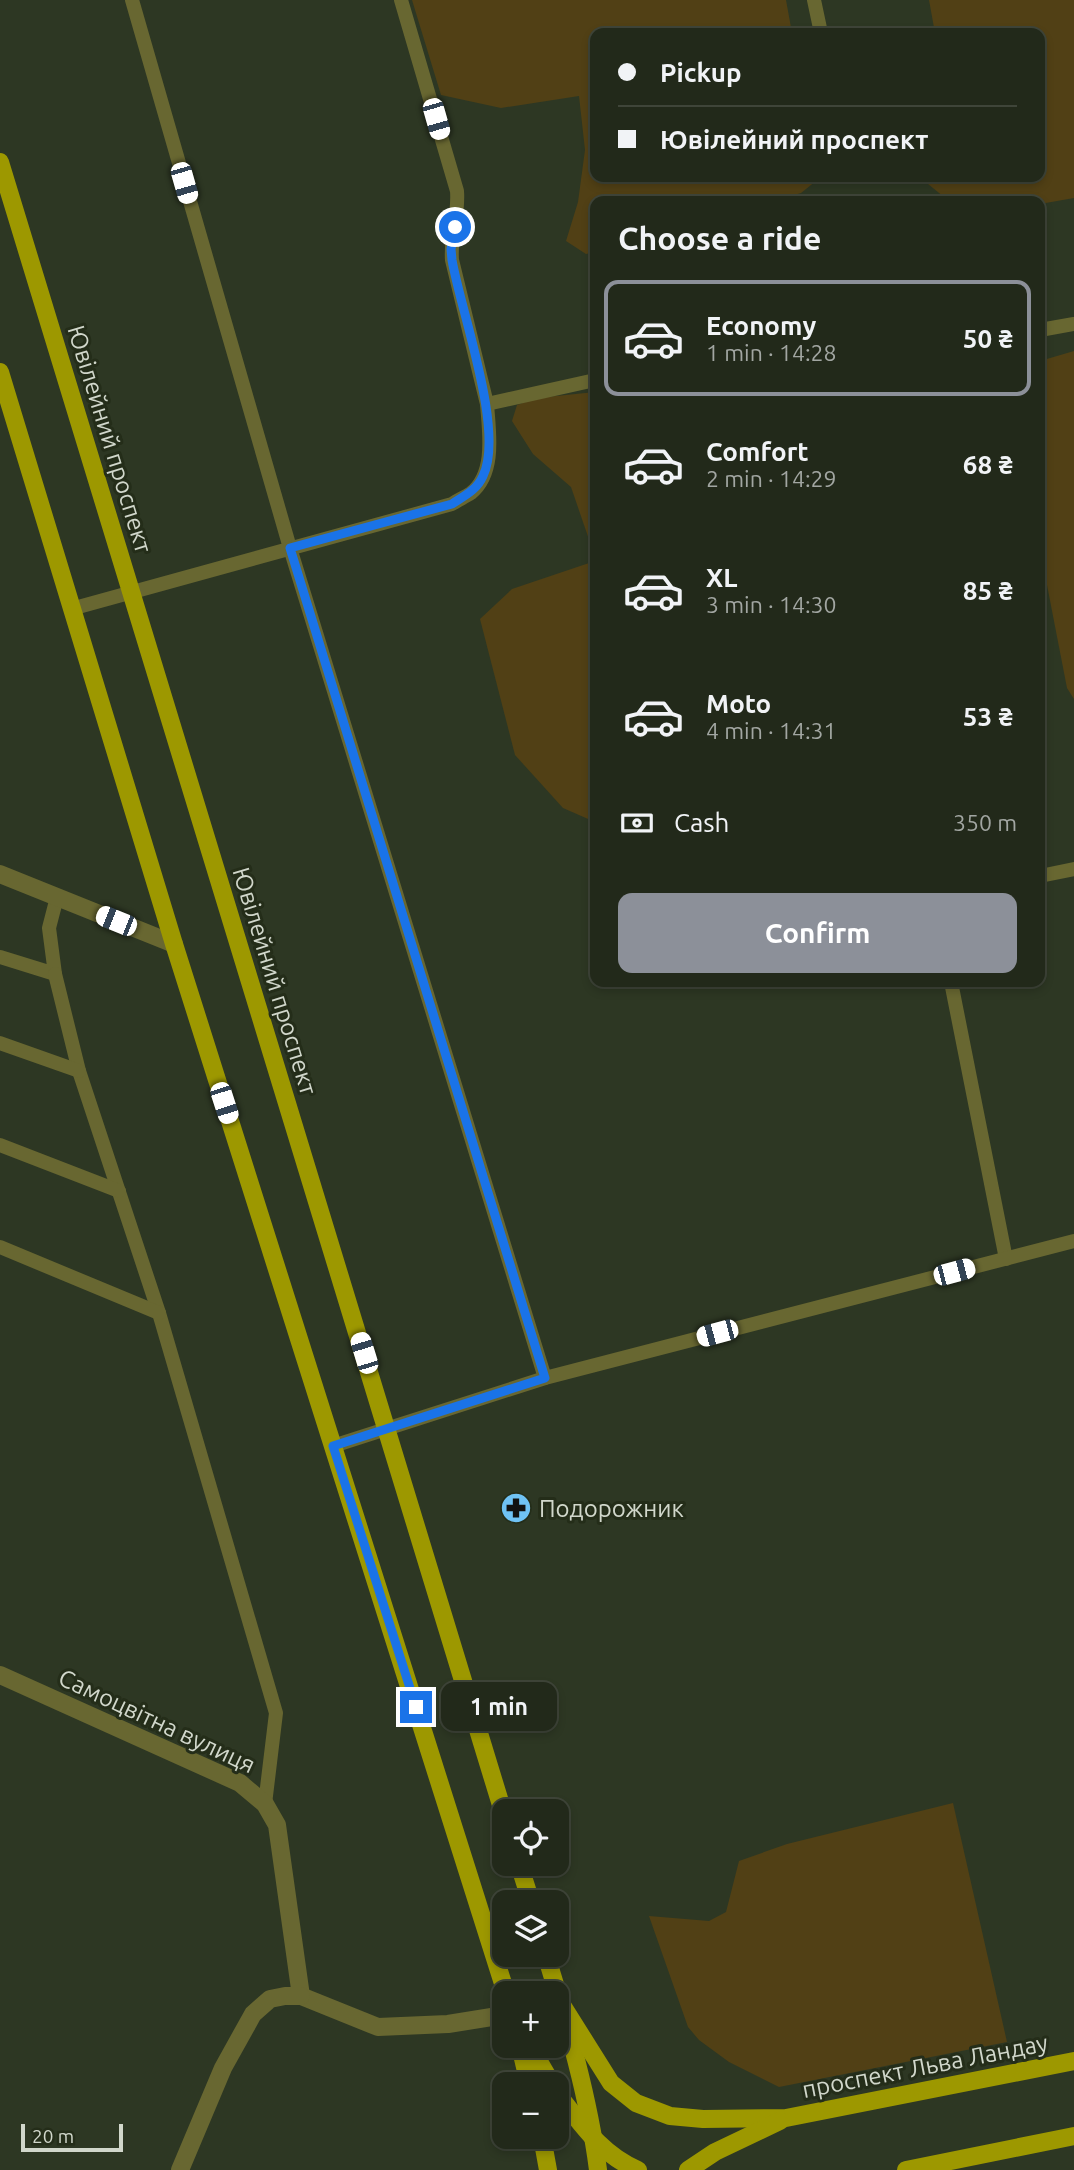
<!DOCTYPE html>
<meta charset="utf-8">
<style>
body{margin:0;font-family:Ubuntu,sans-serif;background:#2a3123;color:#f1f3f6;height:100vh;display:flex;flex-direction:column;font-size:26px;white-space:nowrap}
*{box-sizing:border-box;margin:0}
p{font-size:23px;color:#a2a6a2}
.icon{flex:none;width:38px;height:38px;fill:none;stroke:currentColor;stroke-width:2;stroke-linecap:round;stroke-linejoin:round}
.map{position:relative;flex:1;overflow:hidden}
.details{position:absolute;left:590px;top:196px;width:455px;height:791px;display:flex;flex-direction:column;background:#22291a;border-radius:14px;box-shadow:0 4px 10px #0003,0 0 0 2px #3f4539}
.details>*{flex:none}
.hud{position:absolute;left:590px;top:28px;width:455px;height:154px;border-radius:14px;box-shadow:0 4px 10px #0003,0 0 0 2px #3f4539;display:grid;align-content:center;height:154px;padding:0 28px;background:#22291a}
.buttons{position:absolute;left:492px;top:1799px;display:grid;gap:14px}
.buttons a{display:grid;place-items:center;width:77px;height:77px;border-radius:14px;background:#22291a;box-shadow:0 4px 10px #0003,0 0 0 2px #3f4539;font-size:35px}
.scale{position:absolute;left:21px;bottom:18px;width:102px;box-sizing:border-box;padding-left:7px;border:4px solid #d1d7cb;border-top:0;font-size:19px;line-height:24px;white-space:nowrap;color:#d1d7cb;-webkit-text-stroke:5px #242d19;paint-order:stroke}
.end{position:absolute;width:32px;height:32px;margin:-16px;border:9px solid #1a73e8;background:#fff;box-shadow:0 0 0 4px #fff}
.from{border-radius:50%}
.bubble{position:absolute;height:49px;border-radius:14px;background:#22291a;box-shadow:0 4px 10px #0003,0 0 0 2px #3f4539;font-size:23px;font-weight:700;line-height:49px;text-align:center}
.car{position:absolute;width:21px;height:42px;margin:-21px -10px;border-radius:9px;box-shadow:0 0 5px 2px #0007;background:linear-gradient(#fff 24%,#345 0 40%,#fff 0 76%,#345 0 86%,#fff 0)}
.hud b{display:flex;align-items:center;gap:24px;height:66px;font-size:26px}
.hud b+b{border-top:2px solid #3f4539}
.hud i{width:18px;height:18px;background:#f1f3f6}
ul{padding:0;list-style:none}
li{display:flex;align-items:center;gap:21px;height:116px;margin:0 14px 10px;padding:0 14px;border:4px solid transparent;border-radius:14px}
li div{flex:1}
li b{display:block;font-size:26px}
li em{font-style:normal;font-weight:700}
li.current{border-color:#8c9099}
li>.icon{width:63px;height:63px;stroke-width:1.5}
h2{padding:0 28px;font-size:32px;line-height:84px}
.pay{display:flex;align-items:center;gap:18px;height:77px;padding:0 28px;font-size:26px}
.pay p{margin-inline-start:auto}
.primary-button{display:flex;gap:14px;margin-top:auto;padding:14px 28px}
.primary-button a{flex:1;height:80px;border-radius:14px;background:#8c9099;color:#fff;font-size:28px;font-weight:700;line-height:80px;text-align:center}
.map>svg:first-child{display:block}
</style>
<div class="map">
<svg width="1074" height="2170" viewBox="0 0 1074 2170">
<rect width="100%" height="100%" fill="#2d3723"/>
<!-- green -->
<g fill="#514015">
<polygon points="412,0 786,0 792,33 595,33 595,177 821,177 801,193 774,201 595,201 595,252 586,254 566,241 578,202 585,150 579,96 501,108 441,95"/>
<polygon points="929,0 1074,0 1074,198 1040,204 1040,201 949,201 928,184 926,177 1040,177 1040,33 935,33"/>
<polygon points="1074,351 1074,699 1067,688 1040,549 1040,361"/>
<polygon points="595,392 595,557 571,487 533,454 512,421 517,405 537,398"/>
<polygon points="595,561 595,822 563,808 515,755 480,619 512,589"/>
<polygon points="953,1803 1007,2042 779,2087 729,2062 699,2040 688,2027 649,1916 709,1921 726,1912 739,1861 787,1844"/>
</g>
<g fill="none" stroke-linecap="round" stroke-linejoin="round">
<!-- lane -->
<g stroke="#686731" stroke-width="14">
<polyline points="132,0 290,548 545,1378 333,1446"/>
<path d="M 401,0 L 457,191 C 459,215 450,237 452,260 L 487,404"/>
<polyline points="814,0 821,33"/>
<polyline points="1040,330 1074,324"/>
<path d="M 71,609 L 452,504 C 458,500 465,497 471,493 C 496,473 489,432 487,404 L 595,380"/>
<polyline points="1040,876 1074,869"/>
<polyline points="0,957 55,974 49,928 57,897"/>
<polyline points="55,974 79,1071 159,1313 276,1713 265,1804"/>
<polyline points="951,982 1006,1259"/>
<polyline points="0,1043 79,1071"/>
<polyline points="0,1145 119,1191"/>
<polyline points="0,1247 159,1313"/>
<polyline points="545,1378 1074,1241"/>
</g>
<!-- street -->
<g stroke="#686731" stroke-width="18">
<polyline points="0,874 174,944"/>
<polyline points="0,1675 240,1783 265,1804 277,1825 301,1996 378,2027 448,2024 504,2015"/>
<polyline points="180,2170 223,2068 253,2014 270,1999 285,1996 301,1996"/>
</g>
<!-- primary -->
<g stroke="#9d9800" stroke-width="18">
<polyline points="0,162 504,1815"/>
<polyline points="0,372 174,944 506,1993"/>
<polyline points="519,1864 531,1902"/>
<path d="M 546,1955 C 567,2023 589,2099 598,2170"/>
<polyline points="562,2005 611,2083 636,2103 670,2116 703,2119 786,2118 1074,2061"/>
<polyline points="520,2046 529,2084"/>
<polyline points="530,2046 552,2084"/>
<path d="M 556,2092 C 580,2122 601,2155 638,2170"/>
<polyline points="542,2137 548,2170"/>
<polyline points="688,2170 715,2152 780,2121"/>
<polyline points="906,2170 1074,2136"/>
</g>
</g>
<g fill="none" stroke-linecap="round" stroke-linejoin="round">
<!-- route -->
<path stroke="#1a73e8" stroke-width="9" d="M 416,1707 L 333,1446 L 545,1378 L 290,548 L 452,504 C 464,496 477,490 483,476 C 505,431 461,312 452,260 L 451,249 L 455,227"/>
</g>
<!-- icons -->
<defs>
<g id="pharmacy-disc" transform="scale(1.575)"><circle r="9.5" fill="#6fc2f4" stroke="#242d19"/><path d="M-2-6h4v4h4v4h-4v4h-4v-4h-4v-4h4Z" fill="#111"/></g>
</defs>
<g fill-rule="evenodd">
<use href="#pharmacy-disc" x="516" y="1508"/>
</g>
<g text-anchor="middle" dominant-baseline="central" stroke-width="6" stroke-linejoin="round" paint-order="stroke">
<!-- street labels -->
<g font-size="24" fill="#d1d7cb" stroke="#242d19">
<text transform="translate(110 439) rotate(73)">Ювілейний проспект</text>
<text transform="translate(275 981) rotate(73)">Ювілейний проспект</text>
<text transform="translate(157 1721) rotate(25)">Самоцвітна вулиця</text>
<text transform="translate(925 2066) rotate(-11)">проспект Льва Ландау</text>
</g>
<!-- poi labels -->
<g font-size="24" fill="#d1d7cb" stroke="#242d19" text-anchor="start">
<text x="539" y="1508">Подорожник</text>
</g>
</g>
</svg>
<div class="buttons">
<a><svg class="icon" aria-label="locate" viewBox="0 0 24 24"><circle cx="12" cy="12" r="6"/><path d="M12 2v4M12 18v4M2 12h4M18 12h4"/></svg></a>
<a><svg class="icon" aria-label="layers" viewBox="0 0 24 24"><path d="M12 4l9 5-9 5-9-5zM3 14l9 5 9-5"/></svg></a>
<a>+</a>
<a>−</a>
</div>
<div class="scale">20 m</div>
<i class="end from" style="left:455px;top:227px"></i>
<i class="end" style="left:416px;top:1707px"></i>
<div class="bubble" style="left:441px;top:1682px;width:116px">1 min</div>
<i class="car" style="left:436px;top:119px;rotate:164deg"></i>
<i class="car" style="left:184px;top:183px;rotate:164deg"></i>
<i class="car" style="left:116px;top:921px;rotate:292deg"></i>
<i class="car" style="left:224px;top:1103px;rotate:162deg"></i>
<i class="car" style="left:954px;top:1272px;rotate:75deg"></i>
<i class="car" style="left:717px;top:1333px;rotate:255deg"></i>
<i class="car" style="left:364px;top:1353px;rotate:343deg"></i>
<div class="hud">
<b><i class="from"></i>Pickup</b>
<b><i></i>Ювілейний проспект</b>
</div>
<section class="details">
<h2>Choose a ride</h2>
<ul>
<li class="current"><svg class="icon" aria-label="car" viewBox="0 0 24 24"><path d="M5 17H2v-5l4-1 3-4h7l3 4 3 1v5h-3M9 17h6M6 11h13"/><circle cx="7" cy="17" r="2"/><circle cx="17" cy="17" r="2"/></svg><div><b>Economy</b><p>1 min · 14:28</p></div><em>50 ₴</em></li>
<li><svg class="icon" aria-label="car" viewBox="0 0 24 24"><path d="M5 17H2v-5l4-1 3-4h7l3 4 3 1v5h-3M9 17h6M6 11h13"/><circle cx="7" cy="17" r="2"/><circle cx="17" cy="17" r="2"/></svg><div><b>Comfort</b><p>2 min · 14:29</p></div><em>68 ₴</em></li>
<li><svg class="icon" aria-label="car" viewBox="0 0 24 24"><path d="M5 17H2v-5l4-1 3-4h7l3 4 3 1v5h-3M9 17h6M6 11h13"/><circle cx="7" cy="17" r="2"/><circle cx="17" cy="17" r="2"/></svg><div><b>XL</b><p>3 min · 14:30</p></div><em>85 ₴</em></li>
<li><svg class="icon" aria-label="car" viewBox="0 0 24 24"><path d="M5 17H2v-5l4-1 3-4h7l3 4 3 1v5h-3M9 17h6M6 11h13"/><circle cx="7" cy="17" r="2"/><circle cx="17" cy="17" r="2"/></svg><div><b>Moto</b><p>4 min · 14:31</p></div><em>53 ₴</em></li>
</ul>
<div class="pay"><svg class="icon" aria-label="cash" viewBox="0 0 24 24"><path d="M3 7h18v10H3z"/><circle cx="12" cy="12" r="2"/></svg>Cash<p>350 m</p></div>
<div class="primary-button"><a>Confirm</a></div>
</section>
</div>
